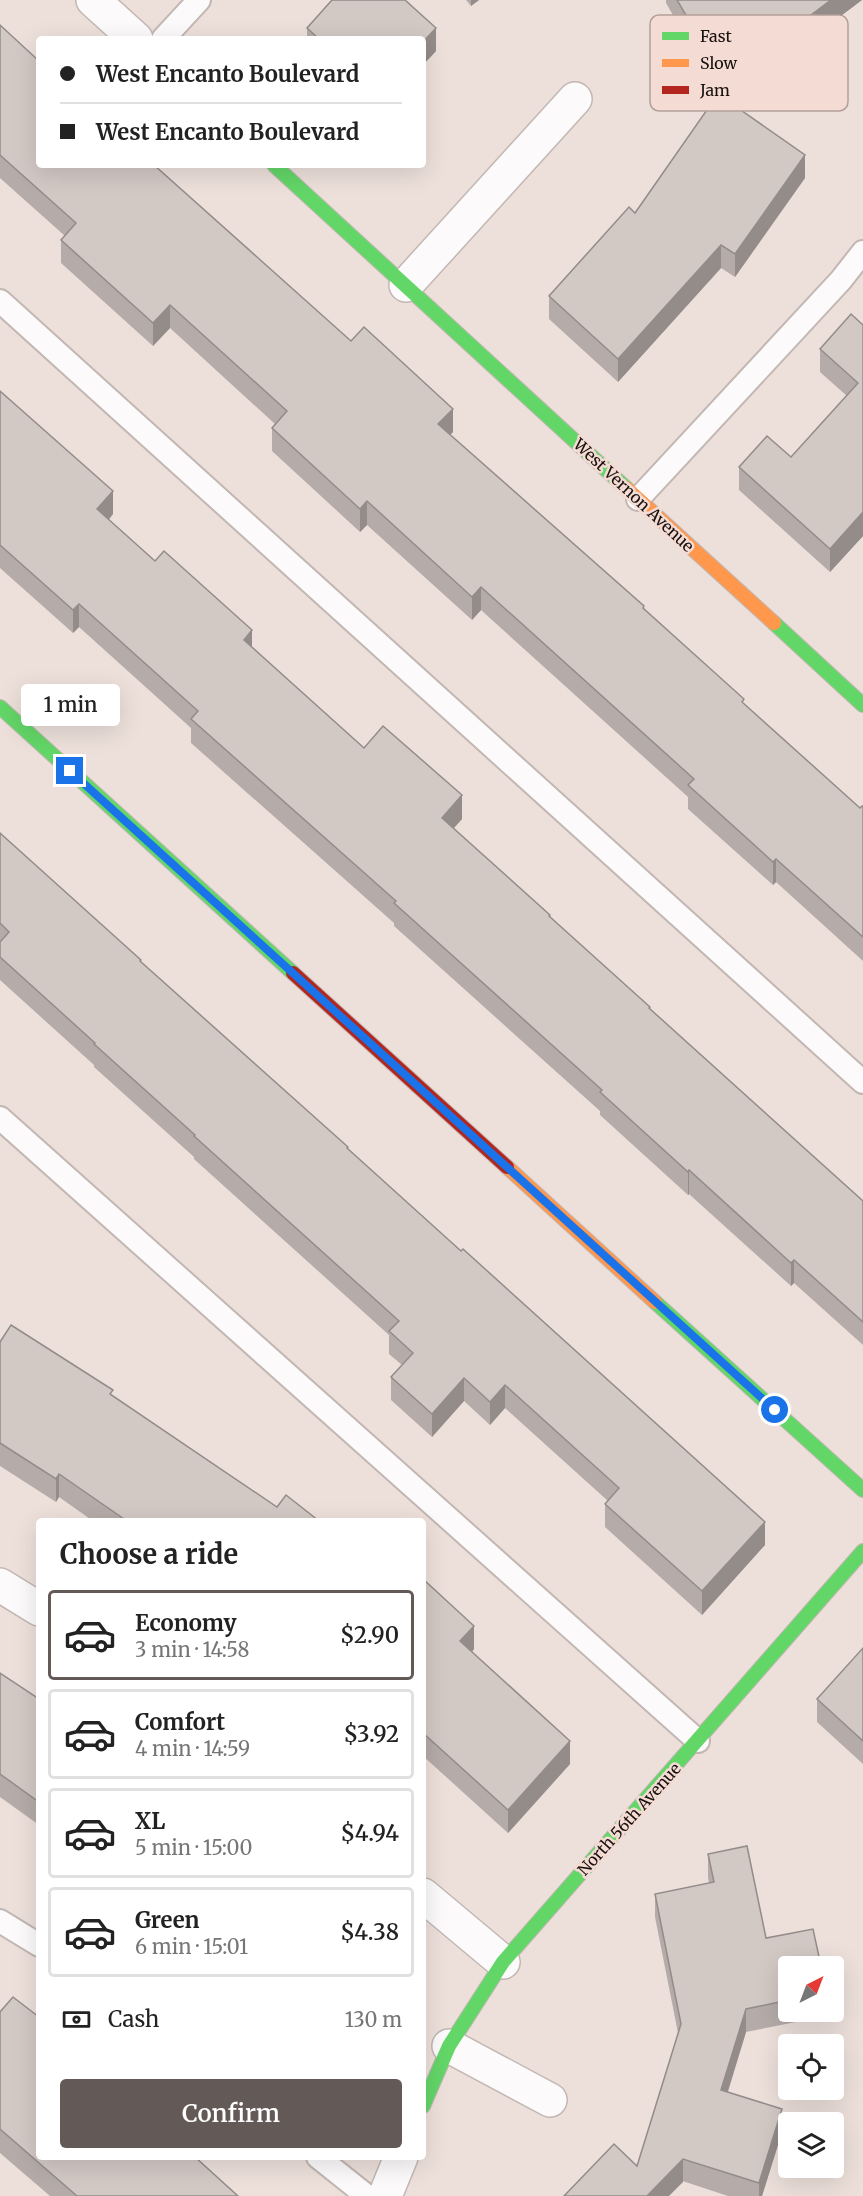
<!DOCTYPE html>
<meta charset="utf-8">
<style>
body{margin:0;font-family:Merriweather,serif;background:#f6f6f6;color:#222;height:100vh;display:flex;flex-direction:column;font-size:22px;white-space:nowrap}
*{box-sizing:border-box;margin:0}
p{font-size:20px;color:#767676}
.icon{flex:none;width:33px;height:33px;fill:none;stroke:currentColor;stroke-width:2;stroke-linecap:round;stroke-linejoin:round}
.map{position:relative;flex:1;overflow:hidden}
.sheet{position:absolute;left:36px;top:1518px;width:390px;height:642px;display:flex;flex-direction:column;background:#fff;border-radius:6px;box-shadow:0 6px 24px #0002}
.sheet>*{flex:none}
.guide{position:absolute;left:36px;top:36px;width:390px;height:132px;border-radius:6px;box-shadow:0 6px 24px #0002;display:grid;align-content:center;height:132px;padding:0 24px;background:#fff}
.needle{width:39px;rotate:42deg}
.buttons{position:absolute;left:778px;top:1956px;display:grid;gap:12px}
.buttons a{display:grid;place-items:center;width:66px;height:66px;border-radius:6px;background:#fff;box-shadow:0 6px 24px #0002;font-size:30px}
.end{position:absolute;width:27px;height:27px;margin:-14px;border:8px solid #1a73e8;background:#fff;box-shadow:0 0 0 3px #fff}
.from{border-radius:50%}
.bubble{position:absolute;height:42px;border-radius:6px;background:#fff;box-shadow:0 6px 24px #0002;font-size:20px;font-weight:600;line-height:42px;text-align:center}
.guide b{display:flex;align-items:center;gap:21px;height:57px;font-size:22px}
.guide b+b{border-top:2px solid #e0e0e0}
.guide i{width:15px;height:15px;background:#222}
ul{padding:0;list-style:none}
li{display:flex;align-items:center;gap:18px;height:90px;margin:0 12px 9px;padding:0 12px;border:3px solid #e0e0e0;border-radius:6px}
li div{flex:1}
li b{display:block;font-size:22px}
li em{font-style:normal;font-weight:600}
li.current{border-color:#635956}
li>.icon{width:54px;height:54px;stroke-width:1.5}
h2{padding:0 24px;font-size:27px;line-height:72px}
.pay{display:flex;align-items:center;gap:15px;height:66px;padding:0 24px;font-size:22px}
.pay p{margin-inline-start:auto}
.action{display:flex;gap:12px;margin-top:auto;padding:12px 24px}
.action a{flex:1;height:69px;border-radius:6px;background:#635956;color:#fff;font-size:24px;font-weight:600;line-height:69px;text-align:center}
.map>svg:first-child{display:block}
</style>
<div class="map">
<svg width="863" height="2196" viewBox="0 0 863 2196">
<rect width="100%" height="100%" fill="#ede0db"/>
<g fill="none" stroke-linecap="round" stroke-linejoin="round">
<!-- lane casing -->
<g stroke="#c2b7b3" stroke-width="26">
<g id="lane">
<polyline points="163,39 199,0"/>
<polyline points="0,301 863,1082"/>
<polyline points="638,499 841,280 863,252"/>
<polyline points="0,1118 698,1741"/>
<polyline points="0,1921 39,1945"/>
<polyline points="318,2157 367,2196"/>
</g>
</g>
<!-- street casing -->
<g stroke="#c2b7b3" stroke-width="36">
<g id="street">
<polyline points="93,0 136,39"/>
<polyline points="406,285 575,99"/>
<polyline points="0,1585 39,1609"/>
<polyline points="423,1895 503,1962"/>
<polyline points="449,2046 550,2100"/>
<polyline points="385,2196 401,2157"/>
</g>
</g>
<!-- fast casing -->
<g stroke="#c2b7b3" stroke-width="16">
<g id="fast">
<polyline points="274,165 626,488"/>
<polyline points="774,623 863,705"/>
<polyline points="0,707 293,973"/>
<polyline points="655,1302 863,1490"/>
<polyline points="423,2106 449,2046 503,1962 863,1551"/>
</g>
</g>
<!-- slow casing -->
<g stroke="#c2b7b3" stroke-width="16">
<g id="slow">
<polyline points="626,488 774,623"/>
<polyline points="507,1167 655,1302"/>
</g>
</g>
<!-- jam casing -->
<g stroke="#c2b7b3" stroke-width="16">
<polyline id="jam" points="293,973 507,1167"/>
</g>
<!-- lane -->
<use href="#lane" stroke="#fcfafa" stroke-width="22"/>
<!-- street -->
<use href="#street" stroke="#fcfafa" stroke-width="33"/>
<!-- fast -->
<use href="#fast" stroke="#63d668" stroke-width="14"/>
<!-- slow -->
<use href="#slow" stroke="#ff974d" stroke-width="14"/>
<!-- jam -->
<use href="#jam" stroke="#b3261e" stroke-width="14"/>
</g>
<!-- wall -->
<g fill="#b5aca9">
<polygon points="332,0 405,0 436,28 436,51 423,65 423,39 307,39 307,28"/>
<polygon points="466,0 479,0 471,6"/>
<polygon points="666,0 862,0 810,39 810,57 731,103 805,178 735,277 721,268 618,382 549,319 549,296 635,213 719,95 666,3"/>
<polygon points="0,25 39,165 453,432 450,435 644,610 744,704 860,808 863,806 863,961 776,882 773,885 688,809 688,797 481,610 472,620 367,525 360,532 272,451 272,428 275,424 170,328 153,346 61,263 61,240 65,236 0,178"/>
<polygon points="863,325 863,536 830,572 739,490 739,467 791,457 847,396 820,372 820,349"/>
<polygon points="0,391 113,514 109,520 364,748 462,819 454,828 650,1009 863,1201 863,1345 794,1283 791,1286 689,1194 688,1195 600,1115 600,1111 394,926 394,923 191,743 191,728 79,627 73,633 0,568"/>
<polygon points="0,833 141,962 348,1149 765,1545 702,1615 605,1527 605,1504 608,1501 505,1408 490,1425 464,1401 432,1437 391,1400 391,1377 402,1365 389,1354 389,1335 194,1159 194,1157 94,1067 94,1065 0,980"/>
<polygon points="0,1342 113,1395 277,1507 319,1521 93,1521 59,1497 56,1502 0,1466"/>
<polygon points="423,1579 474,1649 472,1652 570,1764 508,1833 423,1756"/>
<polygon points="863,1648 863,1764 817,1722 817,1699"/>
<polygon points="0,1673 39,1699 39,1825 0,1797"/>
<polygon points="708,1854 766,1938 789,1966 789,2012 826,2012 826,2016 746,2032 728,2092 782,2132 762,2196 728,2196 637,2166 678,2033 655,1917 655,1894 709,1883 708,1877"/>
<polygon points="0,2012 39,2157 238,2196 50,2196 0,2153"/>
</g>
<!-- shaded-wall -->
<g fill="#938c89">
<polygon points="471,0 479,0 471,6"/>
<polygon points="831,0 862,0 810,39 810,57 726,106 726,83 803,21"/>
<polygon points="436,28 436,51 423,65 423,42"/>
<polygon points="805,155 805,178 735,277 735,254"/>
<polygon points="721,245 721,268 618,382 618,359"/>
<polygon points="170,305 170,328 153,346 153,323"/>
<polygon points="453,409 453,432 438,447 438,424"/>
<polygon points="113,491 113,514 97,532 97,509"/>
<polygon points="367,501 367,525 360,532 360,509"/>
<polygon points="863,512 863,536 830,572 830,549"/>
<polygon points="481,587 481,610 472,620 472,597"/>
<polygon points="79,604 79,627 73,633 73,610"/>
<polygon points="252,630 252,653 244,640"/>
<polygon points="462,795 462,819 442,841 442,818"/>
<polygon points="776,859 776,882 773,885 773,862"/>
<polygon points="689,1170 689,1194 688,1195 688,1172"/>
<polygon points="794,1260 794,1283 791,1286 791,1263"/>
<polygon points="464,1378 464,1401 432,1437 432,1414"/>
<polygon points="505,1385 505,1408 490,1425 490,1402"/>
<polygon points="59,1474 59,1497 56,1502 56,1479"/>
<polygon points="765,1522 765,1545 702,1615 702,1591"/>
<polygon points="474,1626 474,1649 460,1665 460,1641"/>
<polygon points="570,1741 570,1764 508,1833 508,1810"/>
<polygon points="746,2009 746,2032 721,2113 721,2090"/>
<polygon points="782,2109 782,2132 762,2196 759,2196 759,2183"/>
<polygon points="683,2159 683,2182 669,2196 647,2196"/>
</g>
<!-- building -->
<g fill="#d2c8c4" stroke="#938c89" stroke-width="1.5">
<polygon points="332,0 405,0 436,28 423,42 423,39 319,39 307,28"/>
<polygon points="677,0 831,0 803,21 810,34 726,83"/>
<polygon points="0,25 39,61 39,165 154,165 351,341 364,327 453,409 438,424 644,606 643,608 744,699 742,702 860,808 862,806 863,806 863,937 776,859 773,862 688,785 694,779 481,587 472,597 367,501 360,509 272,428 287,411 170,305 153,323 61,240 76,223 0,155"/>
<polygon points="718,94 805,155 735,254 721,245 618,359 549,296 629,207 635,213"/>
<polygon points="851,314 863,325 863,512 830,549 739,467 767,436 791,457 858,383 820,349"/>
<polygon points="0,391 113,491 97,509 155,561 164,551 252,630 244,640 364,748 383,726 462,795 442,818 550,915 549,916 650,1007 649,1008 863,1201 863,1322 794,1260 791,1263 689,1170 688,1172 600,1092 602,1090 394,903 396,901 191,719 198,711 79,604 73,610 0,545"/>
<polygon points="0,833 141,960 140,961 348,1147 347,1148 461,1251 463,1249 765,1522 702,1591 605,1504 619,1488 505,1385 490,1402 464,1378 432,1414 391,1377 413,1353 389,1331 399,1321 194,1136 195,1135 94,1044 95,1043 0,957 0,942 9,932 0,923"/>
<polygon points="11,1325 113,1390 110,1394 277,1507 286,1495 319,1521 127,1521 59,1474 56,1479 0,1443 0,1342"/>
<polygon points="423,1579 474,1626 460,1641 570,1741 508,1810 423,1733"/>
<polygon points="863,1648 863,1741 817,1699"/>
<polygon points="0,1673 39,1699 39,1802 0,1774"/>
<polygon points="747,1846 766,1938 813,1929 821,1966 789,1966 789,2000 746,2009 721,2090 782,2109 759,2183 683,2159 647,2196 564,2196 614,2144 637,2166 681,2024 655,1894 714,1882 708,1854"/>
<polygon points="13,1997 39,2017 39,2157 177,2157 180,2159 181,2157 195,2157 238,2196 77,2196 0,2129 0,2012"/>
</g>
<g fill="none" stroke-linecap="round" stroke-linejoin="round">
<!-- route -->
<polyline stroke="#1a73e8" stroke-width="8" points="70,771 775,1410"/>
</g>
<g text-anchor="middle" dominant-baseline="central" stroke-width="5" stroke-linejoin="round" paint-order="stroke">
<!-- street labels -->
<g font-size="16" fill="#18100e" stroke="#f4dcd4">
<text transform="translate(634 495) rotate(43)">West Vernon Avenue</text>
<text transform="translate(629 1819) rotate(-48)">North 56th Avenue</text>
</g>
</g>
<!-- legend -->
<rect x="650" y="15" width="198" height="96" rx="9" fill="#f4dcd4" stroke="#b29f99" stroke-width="1.5"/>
<rect x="662" y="32" width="27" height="8" fill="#63d668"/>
<rect x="662" y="59" width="27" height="8" fill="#ff974d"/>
<rect x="662" y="86" width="27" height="8" fill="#b3261e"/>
<g font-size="16" fill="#18100e">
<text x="700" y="42">Fast</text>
<text x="700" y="69">Slow</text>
<text x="700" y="96">Jam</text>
</g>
</svg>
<div class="buttons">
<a><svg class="needle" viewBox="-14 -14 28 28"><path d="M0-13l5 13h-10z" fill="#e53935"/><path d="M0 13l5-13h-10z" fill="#767676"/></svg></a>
<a><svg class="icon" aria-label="locate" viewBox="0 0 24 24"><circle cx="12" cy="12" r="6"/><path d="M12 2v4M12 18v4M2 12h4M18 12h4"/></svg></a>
<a><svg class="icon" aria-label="layers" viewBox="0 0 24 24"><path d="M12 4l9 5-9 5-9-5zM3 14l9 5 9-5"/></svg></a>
</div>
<i class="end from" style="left:775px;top:1410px"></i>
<i class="end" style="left:70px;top:771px"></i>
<div class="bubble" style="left:21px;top:684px;width:99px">1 min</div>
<div class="guide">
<b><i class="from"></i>West Encanto Boulevard</b>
<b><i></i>West Encanto Boulevard</b>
</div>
<section class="sheet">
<h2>Choose a ride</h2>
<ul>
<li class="current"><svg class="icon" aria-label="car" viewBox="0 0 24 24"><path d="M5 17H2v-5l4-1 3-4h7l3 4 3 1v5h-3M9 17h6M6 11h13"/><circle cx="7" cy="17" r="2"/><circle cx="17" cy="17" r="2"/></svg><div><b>Economy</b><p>3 min · 14:58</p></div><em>$2.90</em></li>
<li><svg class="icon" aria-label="car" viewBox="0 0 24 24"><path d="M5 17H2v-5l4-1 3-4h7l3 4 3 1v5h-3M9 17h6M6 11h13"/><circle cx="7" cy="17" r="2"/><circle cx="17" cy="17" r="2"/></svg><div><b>Comfort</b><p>4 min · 14:59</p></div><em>$3.92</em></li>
<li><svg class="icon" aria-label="car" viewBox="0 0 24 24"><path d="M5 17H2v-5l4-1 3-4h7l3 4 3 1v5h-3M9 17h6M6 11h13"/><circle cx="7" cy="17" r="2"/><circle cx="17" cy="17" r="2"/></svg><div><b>XL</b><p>5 min · 15:00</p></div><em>$4.94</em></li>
<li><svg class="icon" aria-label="car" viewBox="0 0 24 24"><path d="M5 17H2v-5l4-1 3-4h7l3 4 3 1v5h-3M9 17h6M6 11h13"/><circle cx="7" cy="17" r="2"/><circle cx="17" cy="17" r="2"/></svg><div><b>Green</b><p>6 min · 15:01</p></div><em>$4.38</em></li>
</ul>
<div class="pay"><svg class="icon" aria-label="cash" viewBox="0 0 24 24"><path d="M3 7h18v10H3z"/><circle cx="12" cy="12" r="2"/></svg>Cash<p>130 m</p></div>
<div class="action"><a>Confirm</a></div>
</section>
</div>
